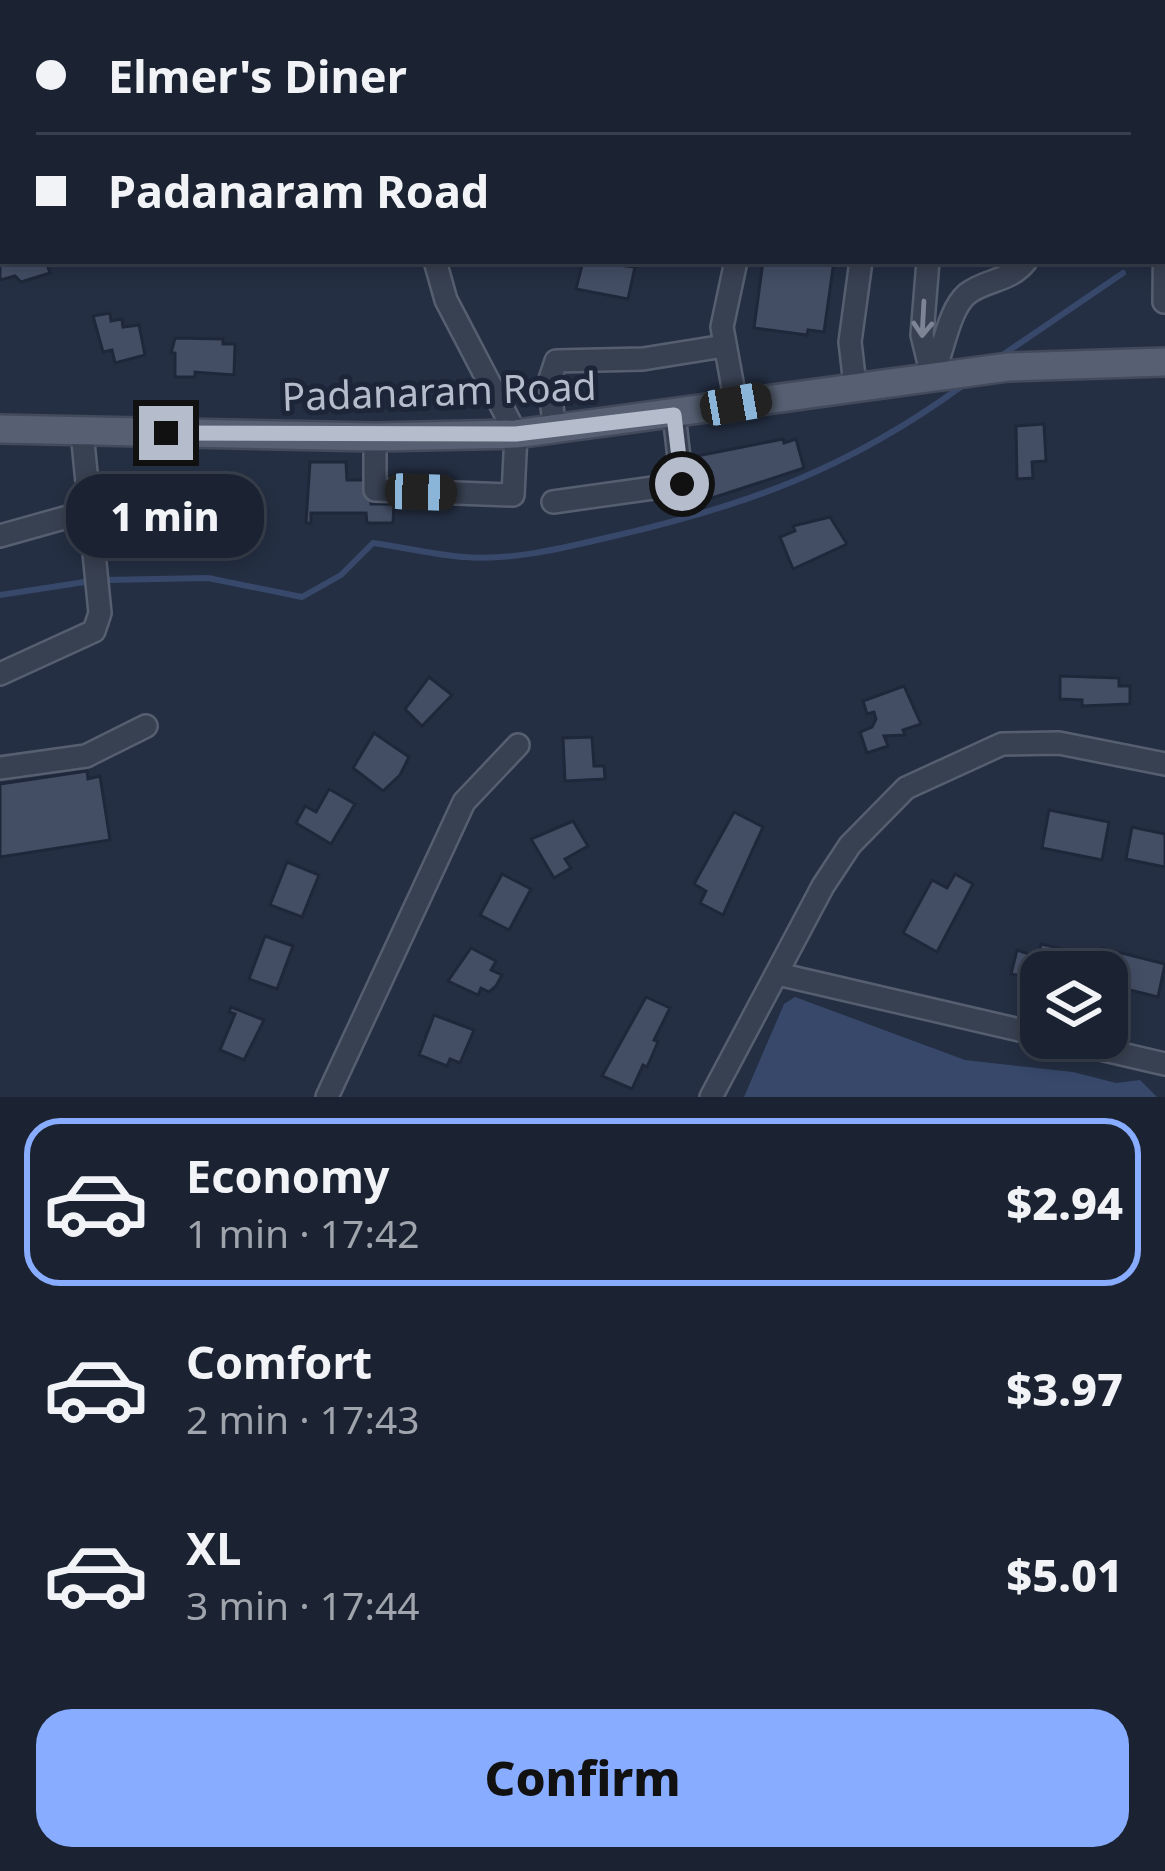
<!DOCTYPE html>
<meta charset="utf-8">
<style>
body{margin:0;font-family:"Noto Sans",sans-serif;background:#242b3a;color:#f1f3f6;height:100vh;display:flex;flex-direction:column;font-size:45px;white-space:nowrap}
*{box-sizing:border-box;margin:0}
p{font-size:39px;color:#a0a4ac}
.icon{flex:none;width:66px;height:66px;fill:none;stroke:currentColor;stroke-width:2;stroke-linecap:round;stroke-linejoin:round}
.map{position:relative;height:1097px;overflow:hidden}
.panel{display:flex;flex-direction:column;background:#1b2332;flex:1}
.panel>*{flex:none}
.banner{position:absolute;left:0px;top:0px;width:1167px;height:264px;box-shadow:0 6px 18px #0003,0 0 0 3px #39404d;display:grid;align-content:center;height:264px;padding:0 36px;background:#1b2332}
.fabs{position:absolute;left:1020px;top:951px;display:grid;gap:24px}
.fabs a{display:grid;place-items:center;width:108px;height:108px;border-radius:24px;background:#1b2332;box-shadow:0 6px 18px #0003,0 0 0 3px #39404d;font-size:60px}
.end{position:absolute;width:54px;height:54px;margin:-27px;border:15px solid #b5bccc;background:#111;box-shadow:0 0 0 6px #111}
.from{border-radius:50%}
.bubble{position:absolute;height:84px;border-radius:36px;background:#1b2332;box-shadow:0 6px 18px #0003,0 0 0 3px #39404d;font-size:39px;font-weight:800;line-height:84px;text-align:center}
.car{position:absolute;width:36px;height:72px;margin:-36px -18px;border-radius:15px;box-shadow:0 0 9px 3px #0007;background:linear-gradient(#222 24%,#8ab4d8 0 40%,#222 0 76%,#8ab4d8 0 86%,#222 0)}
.banner b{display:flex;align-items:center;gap:42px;height:114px;font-size:45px}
.banner b+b{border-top:3px solid #39404d}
.banner i{width:30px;height:30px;background:#f1f3f6}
ul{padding:21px 0 0;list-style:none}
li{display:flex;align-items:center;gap:36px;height:168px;margin:0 24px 18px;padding:0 12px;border:6px solid transparent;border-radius:36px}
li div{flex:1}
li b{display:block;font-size:45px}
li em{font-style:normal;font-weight:800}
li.current{border-color:#88acff}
li>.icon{width:108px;height:108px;stroke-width:1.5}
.button{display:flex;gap:24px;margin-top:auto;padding:24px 36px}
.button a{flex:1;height:138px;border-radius:36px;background:#88acff;color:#111;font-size:48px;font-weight:800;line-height:138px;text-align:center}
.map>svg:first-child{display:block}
</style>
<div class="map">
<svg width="1165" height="1097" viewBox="0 0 1165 1097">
<rect width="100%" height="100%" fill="#242f43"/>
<!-- water -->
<polygon fill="#37486b" points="795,997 965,1060 1073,1072 1116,1083 1140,1080 1157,1097 744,1097 784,1004"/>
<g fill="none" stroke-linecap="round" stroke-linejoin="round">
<!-- stream -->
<g stroke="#37486b" stroke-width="6">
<polyline points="1001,356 1123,273"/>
<path d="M 104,580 L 208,578 L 302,597 L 341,575 L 373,543 C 403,547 434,555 464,557 C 512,561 563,548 610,537 C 746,506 848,469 962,386"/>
<polyline points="0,595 91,581"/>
</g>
</g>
<!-- building -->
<g fill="#434e65" stroke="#1f283a" stroke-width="3">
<rect x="164" y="0" width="108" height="3"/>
<polygon points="0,249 3,261 46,261 50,273 21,282 15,276 0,280"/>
<polygon points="583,261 635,267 628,299 576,289"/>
<polygon points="763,261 834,261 824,332 808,330 807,335 754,328"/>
<polygon points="110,313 111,321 122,319 123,327 139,325 145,355 115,363 112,350 103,352 93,316"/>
<polygon points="175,338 223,339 223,344 235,344 234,375 195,372 195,377 175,377 175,353 171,353"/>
<polygon points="1044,424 1046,461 1032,462 1033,478 1017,479 1016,426"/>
<polygon points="783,439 784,443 796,439 804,468 709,499 697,456"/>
<polygon points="310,462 346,462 347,480 370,480 371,504 394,504 393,523 367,523 366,513 311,513 311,523 306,523"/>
<polygon points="215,478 236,479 236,523 211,522"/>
<polygon points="830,517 847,544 793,569 780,537 795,531 793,526"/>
<polygon points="1060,676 1119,678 1119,686 1130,686 1130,704 1082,706 1082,700 1060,699"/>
<polygon points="429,677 452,695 422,726 405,709"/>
<polygon points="904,686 921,724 903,730 905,735 884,736 888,746 867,753 860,732 872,727 876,719 874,712 867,714 863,701"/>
<polygon points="374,733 409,757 400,775 383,791 353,768"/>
<polygon points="592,737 594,766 604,766 605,779 565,781 563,738"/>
<polygon points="87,771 88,779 100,776 110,840 0,857 0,784"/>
<polygon points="329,789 355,804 331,844 296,823 305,806 316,812"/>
<polygon points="1049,810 1109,822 1102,860 1042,848"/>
<polygon points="734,812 763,827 723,915 700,903 706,891 694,884"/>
<polygon points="573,821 588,846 565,859 571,868 554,878 531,839"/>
<polygon points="1132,827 1165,834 1165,867 1126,859"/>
<polygon points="287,862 319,875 302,917 270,905"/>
<polygon points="502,874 531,889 509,930 480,915"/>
<polygon points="955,874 973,884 937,952 903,933 932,880 947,888"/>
<polygon points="265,936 293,946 277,989 249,979"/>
<polygon points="1041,944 1081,953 1076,972 1041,972 1041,979 1011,974 1017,950 1038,957"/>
<polygon points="471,948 496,961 491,970 502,975 496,986 489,992 481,988 478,995 448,981"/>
<polygon points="1102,948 1165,964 1158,997 1118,987 1115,996 1107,994 1107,972 1096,972"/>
<polygon points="646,997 670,1008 654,1040 658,1042 647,1067 643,1065 632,1089 602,1076"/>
<polygon points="231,1007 264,1020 244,1060 220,1050 235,1014 229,1012"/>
<polygon points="434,1015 474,1030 460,1063 450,1059 447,1066 419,1055"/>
</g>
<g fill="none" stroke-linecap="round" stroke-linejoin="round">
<!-- minor casing -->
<g stroke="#565f70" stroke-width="26">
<g id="minor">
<polyline points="26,0 30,3"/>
<polyline points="950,0 962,3"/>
<polyline points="657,3 657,0"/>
<polyline points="1164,46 1165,46"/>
<polyline points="928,261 922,335 932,376"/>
<polyline points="1164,302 1165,202"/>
<path d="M 932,376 C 943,354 948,310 967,294 C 986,279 1010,282 1026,261"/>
<polyline points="855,385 850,342 861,261"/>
<polyline points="736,404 722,327 736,261"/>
<polyline points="555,431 549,382 556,361 643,359 724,346"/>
<polyline points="375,437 375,490 513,495 516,434 446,300 435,261"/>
<polyline points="553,502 682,484 674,414"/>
<polyline points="0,536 89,511"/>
<polyline points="0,674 94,631 100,613 82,432"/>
<polyline points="0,768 86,756 146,726"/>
<polyline points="778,974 1041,1035"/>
<polyline points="1053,1038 1165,1064"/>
<polyline points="327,1097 464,802 518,745"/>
<polyline points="711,1097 823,886 850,845 906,788 1002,744 1059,743 1165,764"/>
</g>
</g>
<!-- major casing -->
<g stroke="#424a5c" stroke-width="32">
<polyline id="major" points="0,429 375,437 516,434 1008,367 1165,362"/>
</g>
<!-- minor -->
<use href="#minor" stroke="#384152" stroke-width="21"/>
<!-- major -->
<use href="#major" stroke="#566072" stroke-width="27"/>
</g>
<!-- one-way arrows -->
<defs><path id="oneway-shaft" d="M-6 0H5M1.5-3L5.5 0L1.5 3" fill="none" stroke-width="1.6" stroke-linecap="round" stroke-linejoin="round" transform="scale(3)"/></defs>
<use stroke="#7d8595" href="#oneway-shaft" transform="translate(923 319) rotate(93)"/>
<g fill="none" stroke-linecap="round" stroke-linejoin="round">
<!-- route -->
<polyline stroke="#b5bccc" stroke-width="15" points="166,433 516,434 674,415 682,484"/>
</g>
<g text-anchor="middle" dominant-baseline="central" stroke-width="10" stroke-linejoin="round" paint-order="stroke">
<!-- street labels -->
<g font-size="39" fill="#b5bccc" stroke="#1d2638">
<text transform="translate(439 390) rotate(-2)">Padanaram Road</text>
</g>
</g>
</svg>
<div class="fabs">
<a><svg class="icon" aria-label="layers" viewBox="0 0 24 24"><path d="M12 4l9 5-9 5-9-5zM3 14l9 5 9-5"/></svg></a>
</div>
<i class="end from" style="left:682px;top:484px"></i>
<i class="end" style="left:166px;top:433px"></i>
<div class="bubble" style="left:66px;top:474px;width:198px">1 min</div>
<i class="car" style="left:736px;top:404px;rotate:80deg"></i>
<i class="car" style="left:421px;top:492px;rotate:92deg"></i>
<div class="banner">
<b><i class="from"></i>Elmer's Diner</b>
<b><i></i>Padanaram Road</b>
</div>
</div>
<section class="panel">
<ul>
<li class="current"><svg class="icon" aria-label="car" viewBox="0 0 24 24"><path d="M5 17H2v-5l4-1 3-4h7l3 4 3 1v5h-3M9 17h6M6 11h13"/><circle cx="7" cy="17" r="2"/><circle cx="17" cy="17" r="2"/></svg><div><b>Economy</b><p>1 min · 17:42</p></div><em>$2.94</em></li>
<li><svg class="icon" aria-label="car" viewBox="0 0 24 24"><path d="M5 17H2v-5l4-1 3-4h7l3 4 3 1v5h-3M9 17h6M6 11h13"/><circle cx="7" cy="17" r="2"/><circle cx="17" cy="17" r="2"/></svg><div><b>Comfort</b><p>2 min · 17:43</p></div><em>$3.97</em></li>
<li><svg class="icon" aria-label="car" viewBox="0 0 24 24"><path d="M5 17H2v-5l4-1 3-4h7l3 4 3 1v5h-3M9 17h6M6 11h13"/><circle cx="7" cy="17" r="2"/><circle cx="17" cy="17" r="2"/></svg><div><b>XL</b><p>3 min · 17:44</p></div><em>$5.01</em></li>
</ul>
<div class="button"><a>Confirm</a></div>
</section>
